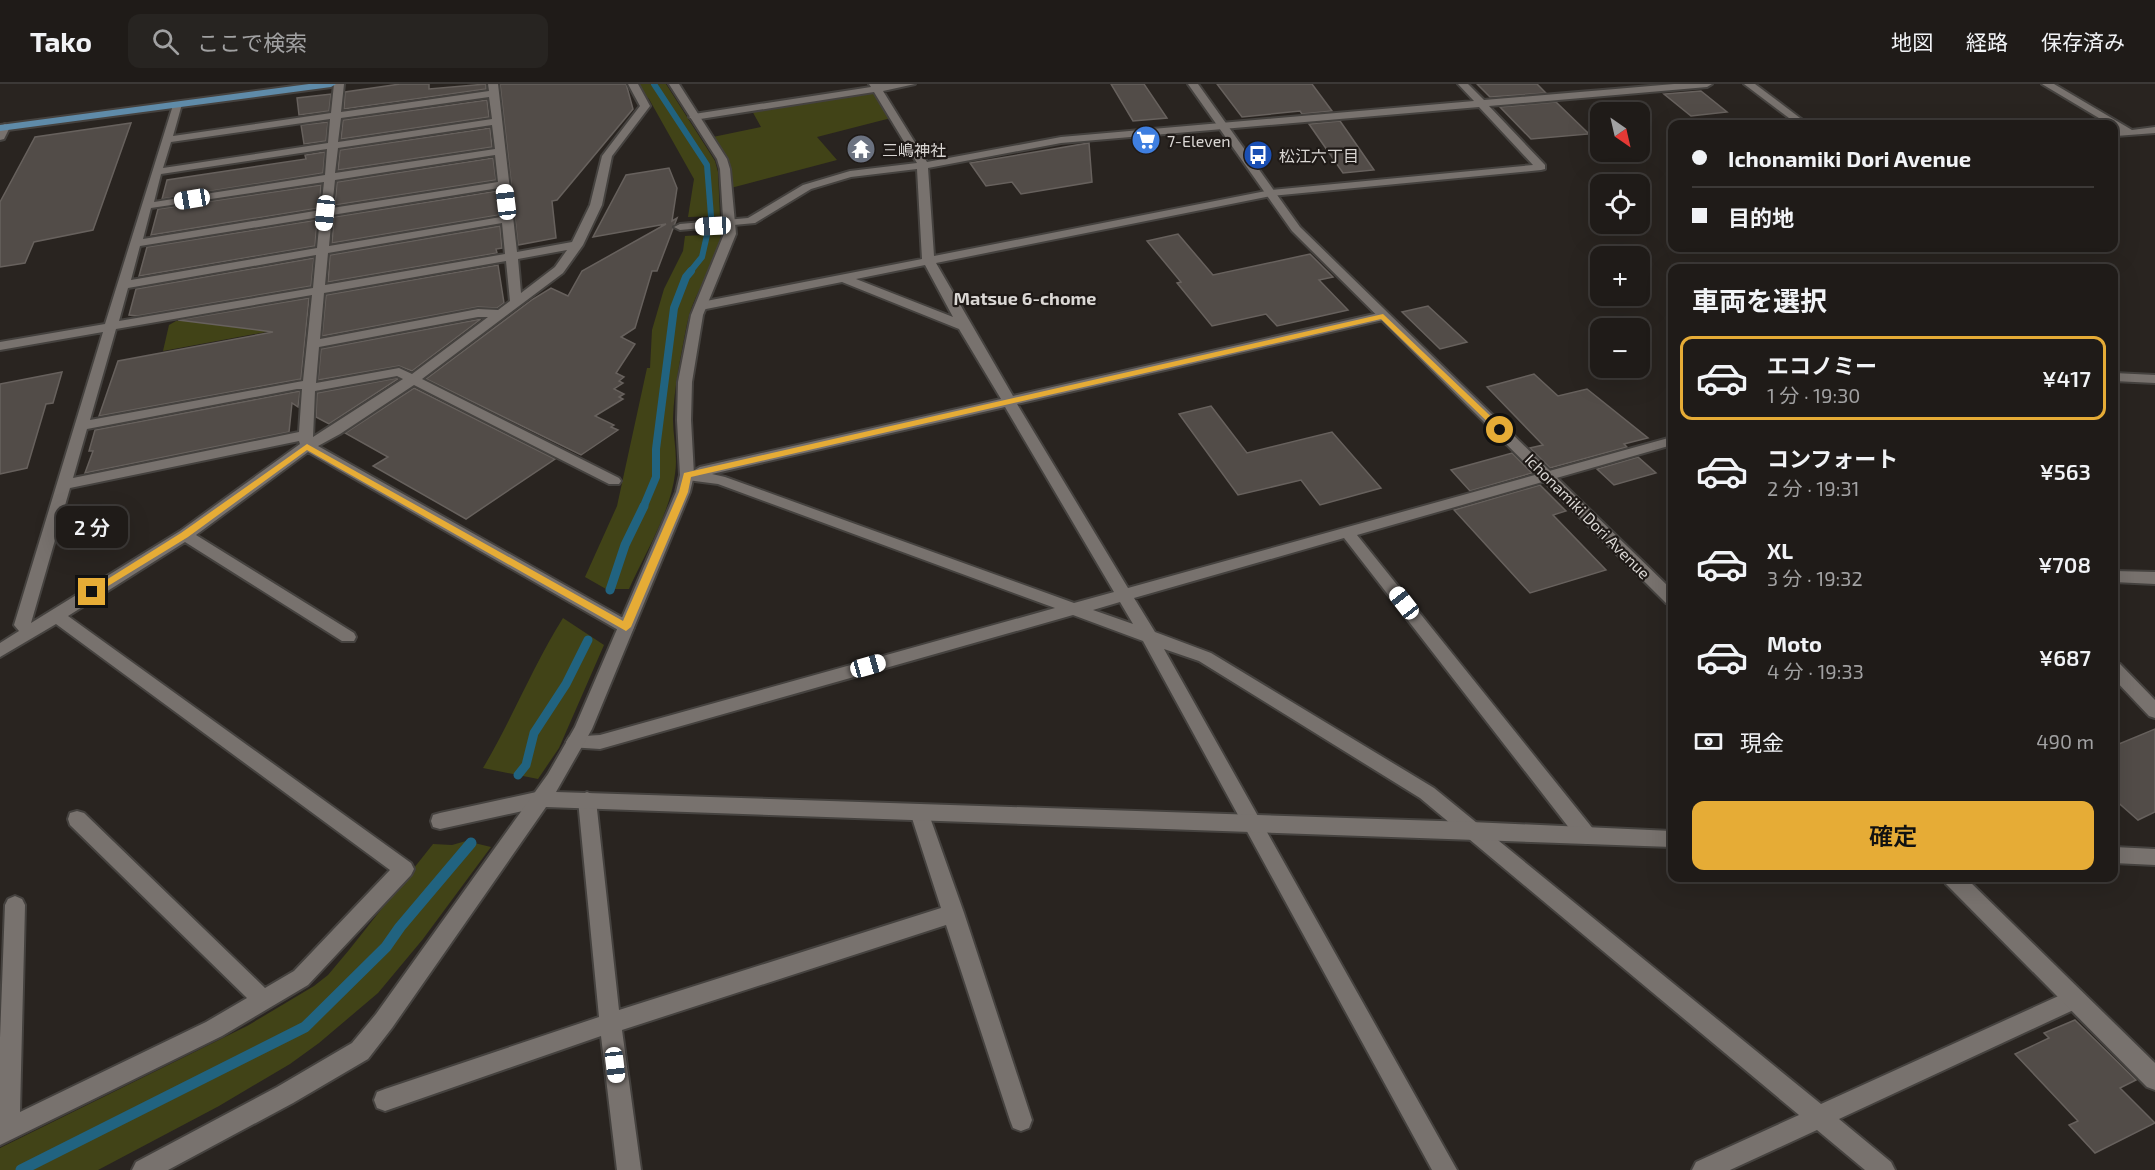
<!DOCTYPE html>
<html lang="ja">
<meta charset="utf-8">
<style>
body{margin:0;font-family:"Exo 2","Noto Sans JP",sans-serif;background:#272421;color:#f1f3f6;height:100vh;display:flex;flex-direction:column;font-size:22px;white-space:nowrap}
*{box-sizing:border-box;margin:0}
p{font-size:20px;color:#a1a1a2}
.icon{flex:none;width:33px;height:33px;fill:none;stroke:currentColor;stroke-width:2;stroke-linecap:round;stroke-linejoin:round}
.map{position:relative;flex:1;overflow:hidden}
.side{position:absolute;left:1668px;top:180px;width:450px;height:618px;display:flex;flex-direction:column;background:#1f1b18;border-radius:12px;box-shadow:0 6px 24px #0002,0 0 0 2px #3c3937}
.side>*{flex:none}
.top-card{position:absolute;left:1668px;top:36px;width:450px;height:132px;border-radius:12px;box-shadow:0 6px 24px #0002,0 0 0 2px #3c3937;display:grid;align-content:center;height:132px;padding:0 24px;background:#1f1b18}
.needle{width:39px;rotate:146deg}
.controls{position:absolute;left:1590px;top:18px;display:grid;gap:12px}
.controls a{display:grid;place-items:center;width:60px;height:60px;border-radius:12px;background:#1f1b18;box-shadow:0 6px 24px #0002,0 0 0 2px #3c3937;font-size:30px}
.end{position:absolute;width:27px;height:27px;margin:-14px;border:8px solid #e6ac36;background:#111;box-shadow:0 0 0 3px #111}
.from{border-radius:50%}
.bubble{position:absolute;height:42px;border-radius:12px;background:#1f1b18;box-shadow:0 6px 24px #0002,0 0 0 2px #3c3937;font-size:20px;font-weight:600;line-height:42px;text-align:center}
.car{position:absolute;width:18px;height:36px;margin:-18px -9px;border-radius:8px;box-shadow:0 0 4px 2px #0007;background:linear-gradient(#fff 24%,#345 0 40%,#fff 0 76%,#345 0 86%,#fff 0)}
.top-card b{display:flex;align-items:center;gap:21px;height:57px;font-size:22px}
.top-card b+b{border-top:2px solid #3c3937}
.top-card i{width:15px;height:15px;background:#f1f3f6}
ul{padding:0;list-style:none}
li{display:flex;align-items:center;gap:18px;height:84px;margin:0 12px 9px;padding:0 12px;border:3px solid transparent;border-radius:12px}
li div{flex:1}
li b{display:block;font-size:22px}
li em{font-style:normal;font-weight:600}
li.active{border-color:#e6ac36}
li>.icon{width:54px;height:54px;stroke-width:1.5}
h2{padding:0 24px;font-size:27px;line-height:72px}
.pay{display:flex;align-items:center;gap:15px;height:66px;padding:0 24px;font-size:22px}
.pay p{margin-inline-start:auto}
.primary-button{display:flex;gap:12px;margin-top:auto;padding:12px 24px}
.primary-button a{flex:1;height:69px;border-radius:12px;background:#e6ac36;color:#111;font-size:24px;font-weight:600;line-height:69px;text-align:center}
header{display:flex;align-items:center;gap:36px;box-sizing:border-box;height:84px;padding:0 30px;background:#1f1b18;border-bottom:2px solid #3c3937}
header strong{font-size:28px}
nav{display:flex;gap:33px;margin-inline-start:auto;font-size:21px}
.search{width:420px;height:54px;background:#272421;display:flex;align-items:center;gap:15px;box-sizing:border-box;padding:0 21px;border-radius:12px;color:#a1a1a2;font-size:22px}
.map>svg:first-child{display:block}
</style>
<header>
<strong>Tako</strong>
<div class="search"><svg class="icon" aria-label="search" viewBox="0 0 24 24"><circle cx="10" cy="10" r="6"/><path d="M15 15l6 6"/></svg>ここで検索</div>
<nav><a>地図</a><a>経路</a><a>保存済み</a></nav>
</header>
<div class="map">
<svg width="2155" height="1086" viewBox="0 0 2155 1086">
<rect width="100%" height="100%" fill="#292420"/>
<!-- green -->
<g fill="#414317">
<polygon points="639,0 666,0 715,77 718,88 720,132 688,133 694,95 649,15 642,8"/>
<polygon points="876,7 891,34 817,53 837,76 727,105 720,69 708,54 761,43 751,25"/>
<path d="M 721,150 C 717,182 693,208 687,240 C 681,271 674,303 673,335 C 673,353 678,372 675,390 C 670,430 645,469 629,505 L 606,505 L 585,493 L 617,422 L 647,284 L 650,284 L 652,246 L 664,205 L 683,167 L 685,152 Z"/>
<polygon points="299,215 306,217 304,241 163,267 169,241 176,237"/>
<path d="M 563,534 L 604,561 L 559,664 L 538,695 L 483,684 C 512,635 533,582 563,534 Z"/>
<polygon points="466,757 491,763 423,855 378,909 319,959 290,980 219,1022 98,1086 0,1086 0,1064 247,942 314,902 328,891 349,866 433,760 452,761"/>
</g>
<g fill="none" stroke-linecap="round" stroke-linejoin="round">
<!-- stream-far3 -->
<g stroke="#216380" stroke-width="6">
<polyline points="654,0 707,81 711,132"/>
<polyline points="689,189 702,173 707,151"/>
</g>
<!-- stream-far2 -->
<polyline stroke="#216380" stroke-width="8" points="643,424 656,393 656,365 674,224 686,193 691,187"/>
<!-- stream-far1 -->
<g stroke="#216380" stroke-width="9">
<polyline points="610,506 625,461 644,422"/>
<polyline points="518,691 526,681 534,649 566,600 588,556"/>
</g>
<!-- stream -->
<polyline stroke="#216380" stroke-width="11" points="21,1086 305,943 386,863 400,843 471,759"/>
</g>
<!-- building -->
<g fill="#524c48" stroke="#67615d" stroke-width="1.5">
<polygon points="400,0 429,0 429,5 486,0 486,5 344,25 345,8"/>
<polygon points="500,0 626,0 627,3 633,25 557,116 552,117 556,154 518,161"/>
<polygon points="1111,0 1144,0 1167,34 1133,37"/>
<polygon points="1217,0 1312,0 1332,27 1302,30 1300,27 1242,33"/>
<polygon points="1477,0 1537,0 1546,9 1490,13"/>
<polygon points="1701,7 1727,28 1691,32 1664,10"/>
<polygon points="331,10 329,27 299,31 297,14"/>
<polygon points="487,16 489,33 341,55 343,36"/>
<polygon points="1556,18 1589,50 1531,55 1500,23"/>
<polygon points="1340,37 1347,47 1374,86 1343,89 1309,40"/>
<polygon points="328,38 326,57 304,60 301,41"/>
<polygon points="131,39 93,146 34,158 25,179 0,183 0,118 35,53"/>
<polygon points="490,44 492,63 338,86 340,66"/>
<polygon points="1089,59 1092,98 1021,110 1012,98 986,102 970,79"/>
<polygon points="325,68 323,89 162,115 167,96 306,75 305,71"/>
<polygon points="493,74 496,96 335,121 337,98"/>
<polygon points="669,84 677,104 672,137 677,134 657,187 652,187 635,244 621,253 635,260 616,289 624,293 619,297 623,299 614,305 624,310 619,313 623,315 595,332 614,341 611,343 618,346 581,371 426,295 533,215 551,204 568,212 582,187 666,140 593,153 626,91"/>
<polygon points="321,101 319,124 151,151 158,125"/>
<polygon points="497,107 499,131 332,159 334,133"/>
<polygon points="317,136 315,162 139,192 147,163"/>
<polygon points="500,142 502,164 496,165 497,169 328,198 330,171"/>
<polygon points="1178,150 1213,191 1310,170 1333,193 1319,196 1348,226 1277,242 1266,230 1212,242 1177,199 1181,198 1147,157"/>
<polygon points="314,174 311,202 137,232 129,231 136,205"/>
<polygon points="498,181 504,219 497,224 478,223 322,252 326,211"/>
<polygon points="309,214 301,295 99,332 118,277 273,248 178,236"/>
<polygon points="1428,222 1467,258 1440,265 1402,228"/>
<polygon points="481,235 412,287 399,282 318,296 321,265"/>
<polygon points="62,288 53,319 46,320 27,384 0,390 0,300"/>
<polygon points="1534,290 1558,312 1587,305 1648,354 1624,360 1627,363 1550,384 1530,364 1543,361 1487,303"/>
<polygon points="397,294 398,295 329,340 316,333 317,309"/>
<polygon points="414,304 555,375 466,435 373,382 388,373 345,349"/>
<polygon points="300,307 298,323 292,319 289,348 85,389 93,367 89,367 95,346"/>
<polygon points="1211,322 1247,369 1332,348 1381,404 1320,421 1301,396 1238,411 1179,330"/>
<polygon points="1512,369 1532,389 1470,407 1451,386"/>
<polygon points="1638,373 1656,389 1614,401 1597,385"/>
<polygon points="1540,401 1566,427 1553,431 1606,486 1530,509 1454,426"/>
<polygon points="2155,645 2155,728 2138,736 2114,715 2114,662"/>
<polygon points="2075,936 2136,996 2120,1004 2155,1039 2095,1069 2069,1041 2078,1037 2015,970 2049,954 2044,949"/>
</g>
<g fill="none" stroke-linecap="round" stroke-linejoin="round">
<!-- minor casing -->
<g stroke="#45423f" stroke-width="4">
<g id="minor">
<path d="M 334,0 L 344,0 L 341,28 L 489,7 L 488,0 L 498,0 L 517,168 L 572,158 L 590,121 L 602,72 L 640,22 L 628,0 L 638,0 L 650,22 L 612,72 L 602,121 L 583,161 L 563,189 L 422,295 L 619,394 L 621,397 L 619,400 L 609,400 L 414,301 L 340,350 L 318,362 L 632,539 L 634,543 L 632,547 L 620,547 L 308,368 L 196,451 L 354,549 L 356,553 L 354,557 L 342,557 L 185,458 L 68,532 L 411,779 L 414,785 L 411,791 L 308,901 L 222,952 L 0,1061 L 0,954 L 5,821 L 8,815 L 15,812 L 22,815 L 25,821 L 20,1028 L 206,938 L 247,914 L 70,741 L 68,735 L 70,729 L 77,727 L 84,729 L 265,904 L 294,887 L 390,786 L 56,540 L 0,573 L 0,559 L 19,547 L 14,541 L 103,248 L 0,266 L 0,258 L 105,240 L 174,18 L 182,20 L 173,52 L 331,29 ZM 489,13 L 492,35 L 338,58 L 341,34 ZM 330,35 L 328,59 L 163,84 L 171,58 ZM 492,41 L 495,65 L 335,89 L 338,64 ZM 327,65 L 325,91 L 154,118 L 161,90 ZM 495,71 L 498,98 L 332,124 L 335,96 ZM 324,98 L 321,126 L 143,155 L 151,124 ZM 499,104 L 501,133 L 329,162 L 332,131 ZM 320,133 L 317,164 L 131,196 L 140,162 ZM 502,139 L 505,170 L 325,201 L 328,169 ZM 567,166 L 555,183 L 521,209 L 518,175 ZM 316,171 L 313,204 L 119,237 L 128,204 ZM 506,177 L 510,217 L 498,226 L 478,225 L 320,255 L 324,209 ZM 312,211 L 303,297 L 90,336 L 116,245 ZM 478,233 L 488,233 L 412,290 L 399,284 L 316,299 L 319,263 ZM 397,292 L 403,295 L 313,353 L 315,307 ZM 297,305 L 302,305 L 299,348 L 73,394 L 87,345 ZM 299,357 L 300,360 L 180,447 L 31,539 L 70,404 Z"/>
<path d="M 869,0 L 915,0 L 883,7 L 927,78 L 1061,53 L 1474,17 L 1458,0 L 1468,0 L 1484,16 L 1674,0 L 1712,0 L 1707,3 L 1489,22 L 1545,81 L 1545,85 L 1541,86 L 1271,112 L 936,179 L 1013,312 L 1383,228 L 1389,232 L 1383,236 L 1017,320 L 1128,504 L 1672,353 L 1672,361 L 1357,451 L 1594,746 L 1597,752 L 1594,758 L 1587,760 L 1580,758 L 1344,454 L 1134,514 L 1155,548 L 1211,569 L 1434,704 L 1821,1020 L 2074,905 L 2082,908 L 2085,915 L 2082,922 L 1839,1035 L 1891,1078 L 1895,1086 L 1865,1086 L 1817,1046 L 1730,1086 L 1692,1086 L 1696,1078 L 1799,1031 L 1420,714 L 1199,577 L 1164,565 L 1457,1086 L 1432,1086 L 1143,557 L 1073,531 L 600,665 L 569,663 L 566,658 L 569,653 L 600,651 L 1055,524 L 718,400 L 687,396 L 680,391 L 687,386 L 693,387 L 700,383 L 1001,315 L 959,245 L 842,198 L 701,226 L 695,222 L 701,218 L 922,175 L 917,85 L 851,93 L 811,105 L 755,139 L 680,146 L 674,143 L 680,140 L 748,134 L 803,101 L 850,87 L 917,79 L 874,8 L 694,36 L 689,33 L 694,30 L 871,3 ZM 1479,23 L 1533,81 L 1271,106 L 934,172 L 928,84 L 1061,59 ZM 925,181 L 953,233 L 856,195 ZM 1005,323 L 1114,508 L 1074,519 L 725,393 L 712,390 ZM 1120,518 L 1133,540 L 1093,526 Z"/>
<polygon points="1744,0 1755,0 1808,40 1797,40"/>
<polygon points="2042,0 2054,0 2132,46 2155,43 2155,49 2116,52 2116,48 2120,47 2114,43 2114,40 2109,40"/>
<polygon points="5,40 10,43 4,55 0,56 0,43"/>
<polygon points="2114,289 2155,291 2155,299 2114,297"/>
<polygon points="2114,487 2155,488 2155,500 2114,498"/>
<polygon points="2114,579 2120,580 2155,616 2155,634 2149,632 2114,595"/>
<polygon points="541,707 548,710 550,715 548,720 541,723 440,745 433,743 431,737 433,731 440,729"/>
<polygon points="587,708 594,711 596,716 619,926 941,824 910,728 912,722 919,720 926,722 964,829 1032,1036 1029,1044 1021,1047 1013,1044 1010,1036 946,841 622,946 641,1086 617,1086 601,952 385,1027 377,1024 374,1016 377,1008 385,1005 599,933 578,716 580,711"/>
</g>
</g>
<!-- tertiary casing -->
<g stroke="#45423f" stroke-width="4">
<g id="tertiary">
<polygon points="669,0 679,0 727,75 730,85 736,150 703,231 692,298 691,336 694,391 690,408 592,645 556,708 1471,738 1672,747 1672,763 546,723 392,944 368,975 293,1019 168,1086 132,1086 136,1078 277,1003 352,959 376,930 548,690 575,643 676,408 680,391 677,336 678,298 691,231 724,150 720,85 717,75"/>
<polygon points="1188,0 1198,0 1300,143 1672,506 1672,521 1666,519 1292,147"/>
<polygon points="2114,763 2155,765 2155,781 2114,779"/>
<polygon points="1943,794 1966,794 2155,979 2155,1006 2147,1003 1946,800"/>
</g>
</g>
<!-- primary casing -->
<g stroke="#45423f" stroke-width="4">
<polygon id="primary" points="309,0 336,0 331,3 0,47 0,41"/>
</g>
<!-- minor -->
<use href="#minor" fill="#78726e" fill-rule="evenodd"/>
<!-- tertiary -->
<use href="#tertiary" fill="#78726e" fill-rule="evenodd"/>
<!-- primary -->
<use href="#primary" fill="#5f8ba9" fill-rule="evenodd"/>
</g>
<!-- route -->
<polygon fill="#e6ac36" points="1383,230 1503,344 1503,347 1497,347 1381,235 691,393 688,408 631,543 626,547 307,366 188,453 95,510 89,510 87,508 181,449 307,360 623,537 679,408 684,389"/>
<!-- icons -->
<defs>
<g id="supermarket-disc" transform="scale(1.5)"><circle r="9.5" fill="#3f7fe0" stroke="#1f1a17"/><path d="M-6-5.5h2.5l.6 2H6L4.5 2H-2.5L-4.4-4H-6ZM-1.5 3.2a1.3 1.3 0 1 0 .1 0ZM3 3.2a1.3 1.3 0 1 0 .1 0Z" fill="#fff"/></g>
<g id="temple-disc" transform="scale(1.5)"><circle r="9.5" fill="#6b7280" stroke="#1f1a17"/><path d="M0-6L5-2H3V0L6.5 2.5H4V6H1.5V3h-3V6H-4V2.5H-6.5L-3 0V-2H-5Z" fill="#fff"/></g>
<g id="bus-disc" transform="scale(1.5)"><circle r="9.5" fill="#1a4fb4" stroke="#1f1a17"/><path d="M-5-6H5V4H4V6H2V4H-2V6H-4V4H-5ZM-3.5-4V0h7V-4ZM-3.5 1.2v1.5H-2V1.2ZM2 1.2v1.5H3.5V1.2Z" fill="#fff"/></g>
</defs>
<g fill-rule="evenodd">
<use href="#supermarket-disc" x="1146" y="56"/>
<use href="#temple-disc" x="861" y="65"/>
<use href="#bus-disc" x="1258" y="71"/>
</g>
<g text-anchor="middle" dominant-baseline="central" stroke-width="4.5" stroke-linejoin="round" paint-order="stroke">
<!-- far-poi labels -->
<g font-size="16" fill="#dad7d4" stroke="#1f1a17" text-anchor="start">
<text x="1167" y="56">7-Eleven</text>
<text x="882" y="65">三嶋神社</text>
<text x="1279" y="71">松江六丁目</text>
</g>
<!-- far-street labels -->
<g font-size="16" fill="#dad7d4" stroke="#1f1a17">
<text transform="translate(1588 432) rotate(45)">Ichonamiki Dori Avenue</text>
</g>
<!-- far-neighbourhood labels -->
<g font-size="18" font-weight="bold" fill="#dad7d4" stroke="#1f1a17">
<text x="1025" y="214">Matsue 6-chome</text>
</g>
</g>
</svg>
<div class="controls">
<a><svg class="needle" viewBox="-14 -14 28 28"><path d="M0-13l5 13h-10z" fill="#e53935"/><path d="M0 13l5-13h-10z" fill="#a1a1a2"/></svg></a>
<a><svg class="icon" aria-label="locate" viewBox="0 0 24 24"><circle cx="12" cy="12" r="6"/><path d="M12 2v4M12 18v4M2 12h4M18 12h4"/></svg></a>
<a>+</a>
<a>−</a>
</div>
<i class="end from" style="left:1500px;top:346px"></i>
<i class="end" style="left:92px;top:508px"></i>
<div class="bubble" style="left:56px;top:422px;width:72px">2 分</div>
<i class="car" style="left:192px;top:115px;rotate:261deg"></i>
<i class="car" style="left:506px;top:118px;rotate:353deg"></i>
<i class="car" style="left:325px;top:129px;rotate:186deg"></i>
<i class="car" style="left:713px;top:142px;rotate:267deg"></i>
<i class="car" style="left:1404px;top:519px;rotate:322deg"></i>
<i class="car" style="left:868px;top:582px;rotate:74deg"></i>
<i class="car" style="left:615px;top:981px;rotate:173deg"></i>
<div class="top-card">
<b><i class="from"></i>Ichonamiki Dori Avenue</b>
<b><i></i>目的地</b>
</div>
<section class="side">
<h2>車両を選択</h2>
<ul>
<li class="active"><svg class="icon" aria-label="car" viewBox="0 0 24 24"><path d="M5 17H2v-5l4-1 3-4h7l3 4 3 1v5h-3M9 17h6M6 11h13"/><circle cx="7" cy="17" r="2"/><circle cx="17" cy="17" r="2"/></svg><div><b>エコノミー</b><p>1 分 · 19:30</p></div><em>¥417</em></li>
<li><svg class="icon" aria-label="car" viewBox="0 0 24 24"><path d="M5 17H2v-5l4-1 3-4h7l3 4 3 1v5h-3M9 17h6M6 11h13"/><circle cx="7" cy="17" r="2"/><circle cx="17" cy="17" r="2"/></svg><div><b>コンフォート</b><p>2 分 · 19:31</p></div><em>¥563</em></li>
<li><svg class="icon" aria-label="car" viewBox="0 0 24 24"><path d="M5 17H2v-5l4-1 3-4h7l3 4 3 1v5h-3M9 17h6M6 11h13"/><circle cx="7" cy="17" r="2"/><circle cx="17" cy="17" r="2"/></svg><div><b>XL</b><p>3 分 · 19:32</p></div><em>¥708</em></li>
<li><svg class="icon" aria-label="car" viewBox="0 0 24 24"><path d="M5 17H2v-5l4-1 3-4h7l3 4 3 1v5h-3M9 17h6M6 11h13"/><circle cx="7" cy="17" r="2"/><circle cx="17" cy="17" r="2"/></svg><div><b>Moto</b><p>4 分 · 19:33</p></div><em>¥687</em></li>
</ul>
<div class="pay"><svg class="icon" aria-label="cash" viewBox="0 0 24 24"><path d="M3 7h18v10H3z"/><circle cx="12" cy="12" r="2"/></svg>現金<p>490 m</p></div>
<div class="primary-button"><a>確定</a></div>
</section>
</div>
